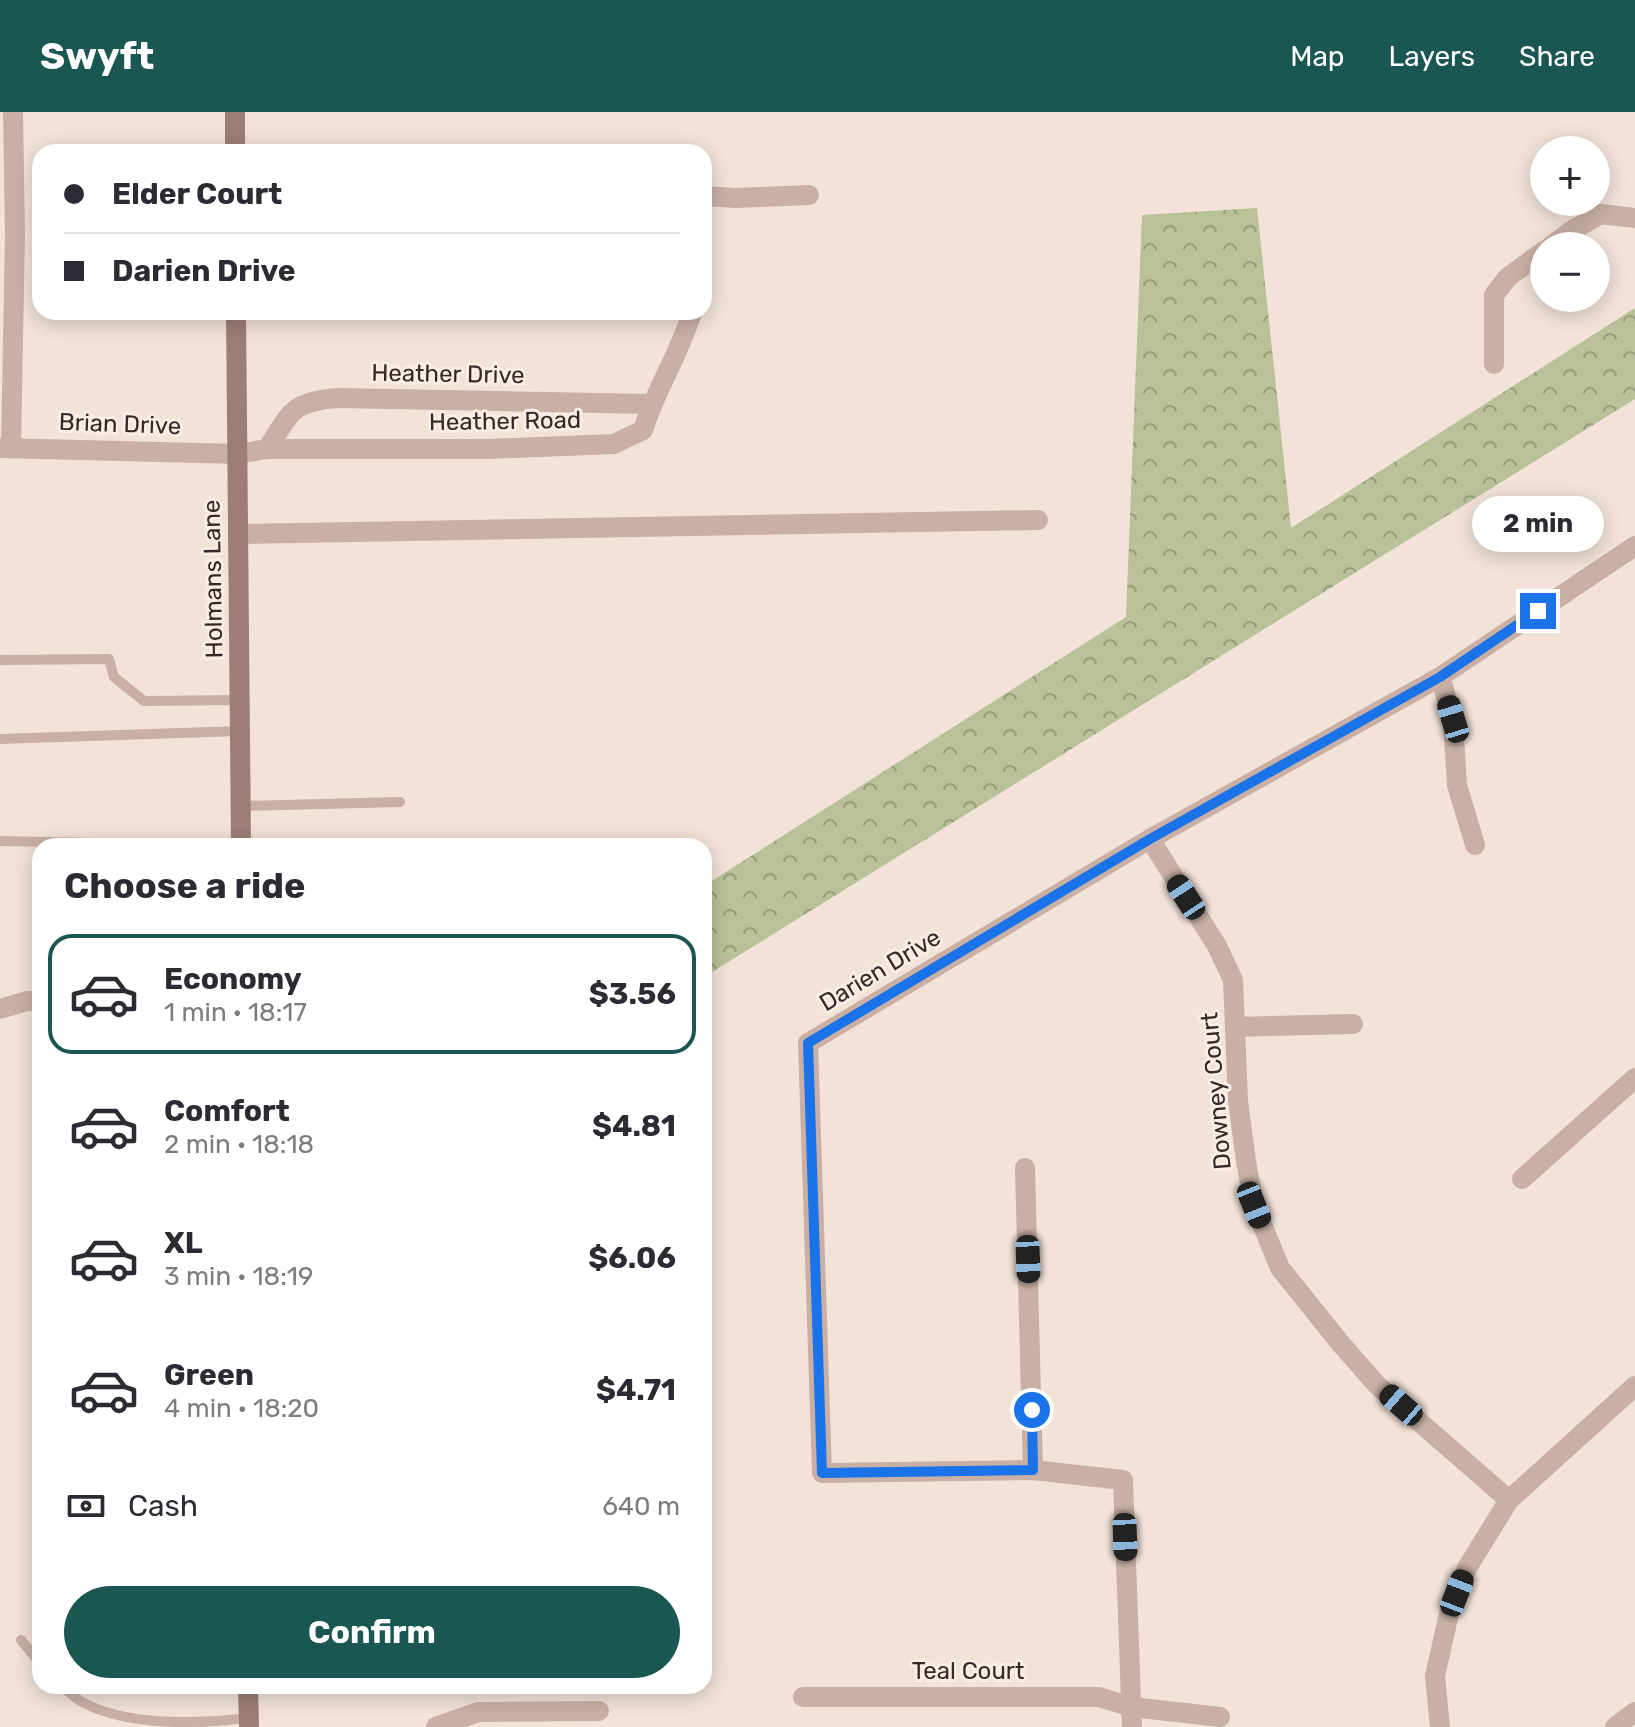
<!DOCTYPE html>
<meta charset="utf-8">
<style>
body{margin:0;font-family:Rubik,sans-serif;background:#f7f7f7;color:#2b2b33;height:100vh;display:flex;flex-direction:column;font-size:30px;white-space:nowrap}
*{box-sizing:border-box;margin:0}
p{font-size:26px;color:#7c7c81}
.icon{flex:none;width:44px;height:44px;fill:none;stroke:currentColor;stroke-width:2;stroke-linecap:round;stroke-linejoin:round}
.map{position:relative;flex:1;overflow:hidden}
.sheet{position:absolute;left:32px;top:726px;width:680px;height:856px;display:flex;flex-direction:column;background:#fff;border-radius:24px;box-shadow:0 4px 20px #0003}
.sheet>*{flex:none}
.hud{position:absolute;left:32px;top:32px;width:680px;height:176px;border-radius:24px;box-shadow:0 4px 20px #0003;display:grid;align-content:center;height:176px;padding:0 32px;background:#fff}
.tools{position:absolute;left:1530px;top:24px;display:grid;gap:16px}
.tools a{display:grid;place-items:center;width:80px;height:80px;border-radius:50%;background:#fff;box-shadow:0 4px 20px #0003;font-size:40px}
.end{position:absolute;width:36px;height:36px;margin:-18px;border:10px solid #1a73e8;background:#fff;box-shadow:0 0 0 4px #fff}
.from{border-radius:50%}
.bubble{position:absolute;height:56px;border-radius:28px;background:#fff;box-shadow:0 4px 20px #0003;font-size:26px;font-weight:700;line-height:56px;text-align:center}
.car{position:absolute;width:24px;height:48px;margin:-24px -12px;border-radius:10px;box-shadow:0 0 6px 2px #0007;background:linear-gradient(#222 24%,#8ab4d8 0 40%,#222 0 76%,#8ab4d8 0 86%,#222 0)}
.hud b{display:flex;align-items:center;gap:28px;height:76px;font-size:30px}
.hud b+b{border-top:2px solid #e1e1e2}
.hud i{width:20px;height:20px;background:#2b2b33}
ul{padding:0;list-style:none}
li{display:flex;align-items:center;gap:24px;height:120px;margin:0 16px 12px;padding:0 16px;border:4px solid transparent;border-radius:24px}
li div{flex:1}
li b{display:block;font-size:30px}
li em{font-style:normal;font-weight:700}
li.active{border-color:#1b5752}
li>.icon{width:72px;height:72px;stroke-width:1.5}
h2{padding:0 32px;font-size:36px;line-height:96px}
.pay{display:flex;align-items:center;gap:20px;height:88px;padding:0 32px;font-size:30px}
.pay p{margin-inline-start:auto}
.cta{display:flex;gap:16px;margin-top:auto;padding:16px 32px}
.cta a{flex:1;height:92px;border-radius:48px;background:#1b5752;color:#fff;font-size:32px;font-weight:700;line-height:92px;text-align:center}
header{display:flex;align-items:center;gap:48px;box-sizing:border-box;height:112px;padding:0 40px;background:#1b5752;color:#fff}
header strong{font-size:38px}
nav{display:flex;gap:44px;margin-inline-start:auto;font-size:28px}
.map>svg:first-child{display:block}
</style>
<header>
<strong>Swyft</strong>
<nav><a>Map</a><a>Layers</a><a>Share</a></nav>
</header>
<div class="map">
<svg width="1635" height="1615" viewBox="0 0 1635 1615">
<defs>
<pattern id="forest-crowns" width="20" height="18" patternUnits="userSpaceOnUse" patternTransform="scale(2)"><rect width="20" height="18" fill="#b9c198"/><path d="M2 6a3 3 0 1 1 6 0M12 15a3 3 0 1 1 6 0" fill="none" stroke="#979d7c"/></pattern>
</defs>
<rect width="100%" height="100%" fill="#f2e2d8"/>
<!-- forest -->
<polygon fill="url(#forest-crowns)" points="1257,96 1291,416 1635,196 1635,287 704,865 704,774 1126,505 1142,103"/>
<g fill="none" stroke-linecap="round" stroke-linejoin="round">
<!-- service -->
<g stroke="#cab0a4" stroke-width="10">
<polyline points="0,548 109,547 114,565 144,589 240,588"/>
<polyline points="0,627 240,619"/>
<polyline points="241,694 400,690"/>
<polyline points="0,729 241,734"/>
<polyline points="21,1528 40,1551"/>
<path d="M 62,1574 C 68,1579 75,1586 82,1590 C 128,1615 197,1612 249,1606"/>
</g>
<!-- minor -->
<g stroke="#cab0a4" stroke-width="20">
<polyline points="704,84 736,86 809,83"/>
<polyline points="1551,134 1571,119 1601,102 1635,106"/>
<polyline points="1494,252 1494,183 1508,165 1544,139"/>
<polyline points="11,335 15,122 13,0"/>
<path d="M 0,336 L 238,342 L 267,337 L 487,337 L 564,334 L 614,332 L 643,318 C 656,277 680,241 692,200"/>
<path d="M 267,337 C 291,301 290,290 337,286 L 652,292"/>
<polyline points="238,422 1038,408"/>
<polyline points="1440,565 1453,607 1457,673 1475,733"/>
<polyline points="1150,727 1217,834 1233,868 1238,989 1246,1049 1254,1093 1280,1156 1341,1232 1377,1273 1509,1388"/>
<polyline points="0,897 27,889 40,889"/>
<polyline points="1235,915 1353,912"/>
<polyline points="1025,1056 1033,1358"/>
<polyline points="1522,1067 1635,966"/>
<polyline points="803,1585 1099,1585 1132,1595 1220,1605"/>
<polyline points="436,1615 478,1600 599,1599"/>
<polyline points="1132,1615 1123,1368 1033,1358 822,1361 808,931 1150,727 1440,565 1635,434"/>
<polyline points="1440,1615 1435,1564 1448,1506 1467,1456 1509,1388 1635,1274"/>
<polyline points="1615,1615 1635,1600"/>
</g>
<!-- secondary -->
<g stroke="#9d7e76" stroke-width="20">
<polyline points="235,0 235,40"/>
<polyline points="236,200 241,734"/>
<polyline points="248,1574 249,1615"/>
</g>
</g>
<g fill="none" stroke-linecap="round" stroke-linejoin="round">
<!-- route -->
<polyline stroke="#1a73e8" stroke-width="10" points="1032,1298 1033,1358 822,1361 808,931 1150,727 1440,565 1538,499"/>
</g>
<g text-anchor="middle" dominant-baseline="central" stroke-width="6" stroke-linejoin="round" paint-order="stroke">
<!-- street labels -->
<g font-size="24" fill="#352826" stroke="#f9ede5">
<text transform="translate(448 262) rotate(1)">Heather Drive</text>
<text transform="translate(505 309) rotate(-1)">Heather Road</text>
<text transform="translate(120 312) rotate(2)">Brian Drive</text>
<text transform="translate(213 467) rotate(-91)">Holmans Lane</text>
<text transform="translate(880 858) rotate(-31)">Darien Drive</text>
<text transform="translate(1216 979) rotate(-95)">Downey Court</text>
<text x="968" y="1559">Teal Court</text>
</g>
</g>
</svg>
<div class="tools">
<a>+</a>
<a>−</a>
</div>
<i class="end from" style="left:1032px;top:1298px"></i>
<i class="end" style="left:1538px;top:499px"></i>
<div class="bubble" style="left:1472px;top:384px;width:132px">2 min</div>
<i class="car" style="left:1453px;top:607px;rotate:343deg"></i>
<i class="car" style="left:1186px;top:785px;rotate:327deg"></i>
<i class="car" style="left:1254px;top:1093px;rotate:158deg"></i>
<i class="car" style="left:1028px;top:1147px;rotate:178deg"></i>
<i class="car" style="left:1401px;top:1293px;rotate:311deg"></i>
<i class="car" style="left:1125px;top:1425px;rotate:178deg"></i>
<i class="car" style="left:1457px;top:1481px;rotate:21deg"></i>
<div class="hud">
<b><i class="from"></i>Elder Court</b>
<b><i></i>Darien Drive</b>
</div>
<section class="sheet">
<h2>Choose a ride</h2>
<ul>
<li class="active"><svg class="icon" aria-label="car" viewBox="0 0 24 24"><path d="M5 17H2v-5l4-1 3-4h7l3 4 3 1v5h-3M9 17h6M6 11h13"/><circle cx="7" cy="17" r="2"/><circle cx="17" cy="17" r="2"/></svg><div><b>Economy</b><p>1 min · 18:17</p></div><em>$3.56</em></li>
<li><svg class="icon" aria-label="car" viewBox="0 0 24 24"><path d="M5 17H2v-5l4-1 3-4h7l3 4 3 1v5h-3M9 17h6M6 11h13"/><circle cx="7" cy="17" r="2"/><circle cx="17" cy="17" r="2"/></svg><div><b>Comfort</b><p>2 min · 18:18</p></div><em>$4.81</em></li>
<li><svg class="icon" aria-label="car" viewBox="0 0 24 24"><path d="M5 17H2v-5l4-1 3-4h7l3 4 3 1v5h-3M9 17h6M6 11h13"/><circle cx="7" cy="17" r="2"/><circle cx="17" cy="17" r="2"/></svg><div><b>XL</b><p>3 min · 18:19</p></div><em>$6.06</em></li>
<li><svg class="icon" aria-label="car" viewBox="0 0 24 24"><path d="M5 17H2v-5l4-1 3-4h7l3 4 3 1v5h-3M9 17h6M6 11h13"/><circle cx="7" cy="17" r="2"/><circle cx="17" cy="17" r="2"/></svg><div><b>Green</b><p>4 min · 18:20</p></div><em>$4.71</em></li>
</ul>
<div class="pay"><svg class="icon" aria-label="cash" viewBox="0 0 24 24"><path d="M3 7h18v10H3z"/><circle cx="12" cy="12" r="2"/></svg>Cash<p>640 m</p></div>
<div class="cta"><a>Confirm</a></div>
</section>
</div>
